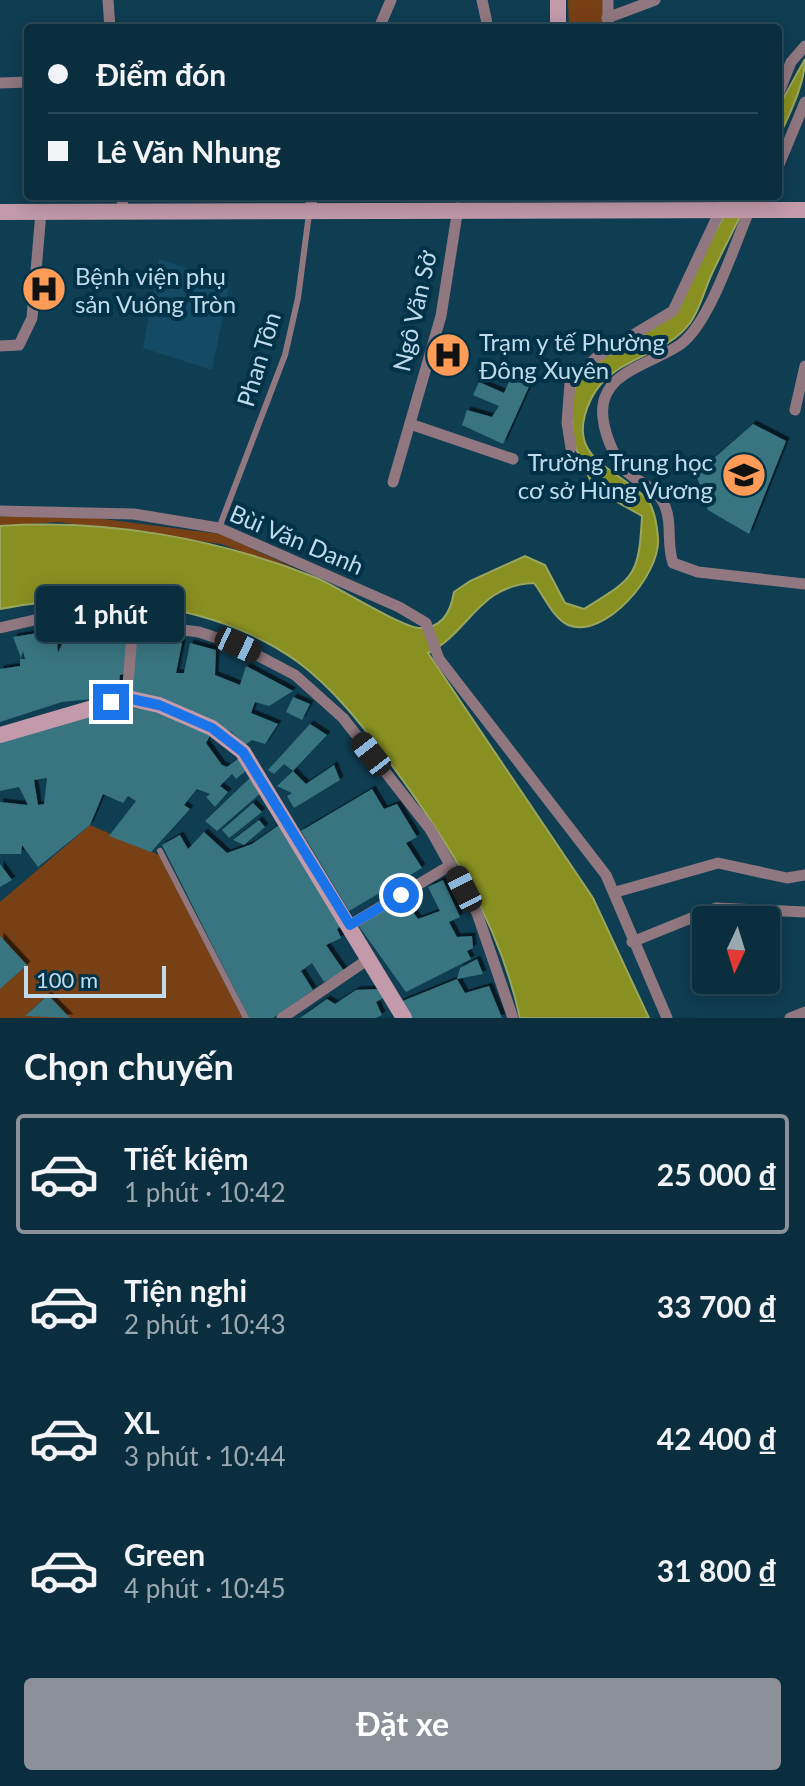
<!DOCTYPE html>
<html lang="vi">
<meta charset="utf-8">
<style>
body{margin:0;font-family:Lato,sans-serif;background:#193a49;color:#f1f3f6;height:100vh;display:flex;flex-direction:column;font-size:30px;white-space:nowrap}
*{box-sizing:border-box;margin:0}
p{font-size:26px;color:#9aa8b0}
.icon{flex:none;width:44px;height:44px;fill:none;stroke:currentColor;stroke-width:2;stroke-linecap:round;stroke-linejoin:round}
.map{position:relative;height:1018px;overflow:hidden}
.panel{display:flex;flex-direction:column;background:#0b2e3e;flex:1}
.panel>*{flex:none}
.guide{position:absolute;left:24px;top:24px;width:758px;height:176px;border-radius:8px;box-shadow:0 4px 20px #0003,0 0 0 2px #2b4a58;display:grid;align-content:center;height:176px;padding:0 24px;background:#0b2e3e}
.needle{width:52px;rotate:184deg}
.tools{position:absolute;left:692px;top:906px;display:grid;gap:16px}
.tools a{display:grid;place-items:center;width:88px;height:88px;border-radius:8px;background:#0b2e3e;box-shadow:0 4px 20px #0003,0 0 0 2px #2b4a58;font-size:40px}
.scale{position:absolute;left:24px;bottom:20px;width:142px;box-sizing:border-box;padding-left:8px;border:4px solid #bfdbec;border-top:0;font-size:22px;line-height:28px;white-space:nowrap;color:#bfdbec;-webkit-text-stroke:6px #023247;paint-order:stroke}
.end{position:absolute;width:36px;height:36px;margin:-18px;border:10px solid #1a73e8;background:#fff;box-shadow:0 0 0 4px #fff}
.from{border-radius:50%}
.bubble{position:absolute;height:56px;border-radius:8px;background:#0b2e3e;box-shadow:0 4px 20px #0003,0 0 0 2px #2b4a58;font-size:26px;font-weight:700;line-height:56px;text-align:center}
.car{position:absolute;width:24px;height:48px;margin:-24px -12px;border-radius:10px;box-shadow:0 0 6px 2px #0007;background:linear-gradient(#222 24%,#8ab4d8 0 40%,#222 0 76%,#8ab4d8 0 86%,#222 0)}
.guide b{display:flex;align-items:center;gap:28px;height:76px;font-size:30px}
.guide b+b{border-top:2px solid #2b4a58}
.guide i{width:20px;height:20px;background:#f1f3f6}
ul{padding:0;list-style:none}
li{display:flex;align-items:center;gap:24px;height:120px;margin:0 16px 12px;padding:0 8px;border:4px solid transparent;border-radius:8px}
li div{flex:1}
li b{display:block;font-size:30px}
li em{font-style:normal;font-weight:700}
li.on{border-color:#8c9099}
li>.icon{width:72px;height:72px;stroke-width:1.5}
h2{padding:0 24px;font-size:36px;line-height:96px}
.action{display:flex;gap:16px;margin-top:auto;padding:16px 24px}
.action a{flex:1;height:92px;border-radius:8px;background:#8c9099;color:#fff;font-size:32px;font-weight:700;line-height:92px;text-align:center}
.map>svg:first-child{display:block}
</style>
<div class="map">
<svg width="805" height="1018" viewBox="0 0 805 1018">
<defs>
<filter id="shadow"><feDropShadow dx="3.5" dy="-3.5" stdDeviation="0" flood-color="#0009"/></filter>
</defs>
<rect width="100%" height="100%" fill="#0f3d52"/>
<!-- built -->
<polygon fill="#144a63" points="159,259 230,282 212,370 143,348"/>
<!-- green -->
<g fill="#784015">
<polygon points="568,0 608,0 608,28 569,28"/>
<polygon points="57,513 220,534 318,579 221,544 59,522 0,526 0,517"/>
<polygon points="90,825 159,855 243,1018 0,1018 0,902"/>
</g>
<!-- water -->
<g fill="#899022" stroke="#99a65f" stroke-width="2">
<path d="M 805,59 C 805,84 789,115 778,139 L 778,108 Z"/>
<path d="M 736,196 L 750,196 C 737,224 722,251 710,278 C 704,292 699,311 690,323 C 663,359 612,356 591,399 C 562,459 616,467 646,498 C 655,508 657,525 658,538 C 661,574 605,640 568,625 C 553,618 544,596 534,583 C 478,585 470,632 428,653 L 593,898 L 649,1018 L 520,1018 C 499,921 446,838 388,760 C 362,725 334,689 298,662 C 218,604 95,589 0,609 L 0,526 C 107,519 217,538 317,578 C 338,587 404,629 421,628 C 443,628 451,611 454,592 L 470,581 L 525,556 L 545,565 L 565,603 L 584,609 C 634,578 639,577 642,516 L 605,495 L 591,482 L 573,442 L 571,396 L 580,378 L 601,359 L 662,322 Z"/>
</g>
<!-- building -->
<g fill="#397481" fill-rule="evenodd" filter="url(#shadow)">
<polygon points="513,373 532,380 503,444 462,425 467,410 492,417 499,406 473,395 479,382 504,393"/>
<polygon points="753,424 786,441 749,534 708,510 696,474"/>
<polygon points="135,616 141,633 182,643 176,673 184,673 190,643 216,650 215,675 240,685 246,666 293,691 269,706 255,702 251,713 278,724 265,744 252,740 245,745 232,732 130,694 130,672 120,675 118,691 112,697 62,702 0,722 0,669 20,666 20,659 25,659 23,651 21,658 13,637 56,630 58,653 65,637 118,627"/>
<polygon points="293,697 310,704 302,720 286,712"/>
<path d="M 115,705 L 158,712 L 211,734 L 206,743 L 222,765 L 227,767 L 239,758 L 249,768 L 236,779 L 232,774 L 220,786 L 228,792 L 215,807 L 206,797 L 210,794 L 197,789 L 184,805 L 190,809 L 151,852 L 109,836 L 136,801 L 128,796 L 123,803 L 103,794 L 90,825 L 38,867 L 22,845 L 21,854 L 0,854 L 0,802 L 28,805 L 19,787 L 0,791 L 0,741 ZM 47,778 L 44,804 L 38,805 L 34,780 Z"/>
<polygon points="310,724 327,735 293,771 284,764 274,774 268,770"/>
<polygon points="334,765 340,780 294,808 287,796 292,793 277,786 293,771 306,784"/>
<polygon points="254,774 263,791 217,831 205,821"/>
<polygon points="372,789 384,809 397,804 417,837 406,843 422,868 349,911 301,831"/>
<polygon points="253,803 262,812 229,838 222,830"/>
<polygon points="259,820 265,827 244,845 233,840"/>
<polygon points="282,823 344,924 337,929 341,938 326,945 344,971 324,982 312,963 301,971 313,990 273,1018 249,1018 162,845 180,835 188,849 204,832 227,853 252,844"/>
<polygon points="0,864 12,880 0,887"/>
<polygon points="443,880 460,917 449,922 457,937 472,936 473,948 467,951 471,959 406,992 358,925 403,898 418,919 440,911 428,887"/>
<polygon points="0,936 27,965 0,989"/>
<polygon points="477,959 483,974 457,979 460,968"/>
<polygon points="457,979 465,993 489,986 502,1018 408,1018 400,1002"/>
<polygon points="377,989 383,998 376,1002 382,1015 376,1018 300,1018 327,999 335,1004 356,990"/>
<polygon points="48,995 70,1018 25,1016"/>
</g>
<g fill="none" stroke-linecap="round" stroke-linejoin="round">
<!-- lane -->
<g stroke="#907780" stroke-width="6">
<polyline points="219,528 285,355 298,298 309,214"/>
<polyline points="160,851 246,1018"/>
</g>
<!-- street -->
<g stroke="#907780" stroke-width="11">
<polyline points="108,0 110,28"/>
<polyline points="482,0 487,23"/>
<polyline points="608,0 608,28"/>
<polyline points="607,18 655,0"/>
<polyline points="379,28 391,0"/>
<polyline points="0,83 28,82"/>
<polyline points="778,95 791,62 805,46"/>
<polyline points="778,167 805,102"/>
<polyline points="122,196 123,210"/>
<path d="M 750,209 C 734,245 711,321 681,344 C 654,364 597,371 603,418 C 605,436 617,466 632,476 C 644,484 658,491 664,504 C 673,523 666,544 673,563 L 698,572 L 805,584"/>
<polyline points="761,209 766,196"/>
<polyline points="309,210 313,196"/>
<polyline points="0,346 19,345 32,318 41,212"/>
<polyline points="795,410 805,366"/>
<polyline points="410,424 513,459"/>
<polyline points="571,448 567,423 570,383 598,356 673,311 727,196"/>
<polyline points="393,482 441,316 458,208"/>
<polyline points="0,511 134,514 219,528 399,607 426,623 439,659 606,875 667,1018"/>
<polyline points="0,628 43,618 82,617 199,632 238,645 295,675 343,718 430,829 477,913 513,1018"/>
<polyline points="127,698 133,621"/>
<polyline points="616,892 718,863 787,878 805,875"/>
<polyline points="350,925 451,865"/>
<polyline points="632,942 716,908 805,912"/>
<polyline points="282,1018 370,958"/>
<polyline points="790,1018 805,1012"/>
</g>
<!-- secondary -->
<g stroke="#c29aa9" stroke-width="16">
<polyline points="558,0 558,28"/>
<polyline points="0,212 805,210"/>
<polyline points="0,735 127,698 159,705 212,728 243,752 404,1018"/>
</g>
</g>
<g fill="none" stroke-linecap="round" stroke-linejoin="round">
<!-- route -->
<polyline stroke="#1a73e8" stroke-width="10" points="111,702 127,698 159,705 212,728 243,752 350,925 401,895"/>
</g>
<!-- icons -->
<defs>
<g id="hospital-disc" transform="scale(2.3)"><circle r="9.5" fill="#fe9c57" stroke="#023247"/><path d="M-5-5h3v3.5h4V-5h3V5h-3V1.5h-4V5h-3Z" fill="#111"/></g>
<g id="school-disc" transform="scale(2.3)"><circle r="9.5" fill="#fe9c57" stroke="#023247"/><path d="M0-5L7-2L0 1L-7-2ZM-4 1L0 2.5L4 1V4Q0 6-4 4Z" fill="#111"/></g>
</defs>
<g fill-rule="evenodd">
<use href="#hospital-disc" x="44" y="289"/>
<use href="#hospital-disc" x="448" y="355"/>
<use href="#school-disc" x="744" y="475"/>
</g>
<g text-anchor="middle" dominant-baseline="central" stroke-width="8" stroke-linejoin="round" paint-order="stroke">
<!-- poi labels -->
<g font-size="24" fill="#bfdbec" stroke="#023247" text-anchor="start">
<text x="75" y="275">Bệnh viện phụ<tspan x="75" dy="28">sản Vuông Tròn</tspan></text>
<text x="479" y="341">Trạm y tế Phường<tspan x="479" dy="28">Đông Xuyên</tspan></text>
<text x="713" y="461" text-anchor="end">Trường Trung học<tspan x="713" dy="28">cơ sở Hùng Vương</tspan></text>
</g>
<!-- street labels -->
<g font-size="24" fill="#bfdbec" stroke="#023247">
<text transform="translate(414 311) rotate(-77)">Ngô Văn Sở</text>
<text transform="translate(258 359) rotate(-73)">Phan Tôn</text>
<text transform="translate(297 539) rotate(23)">Bùi Văn Danh</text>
</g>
</g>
</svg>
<div class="tools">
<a><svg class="needle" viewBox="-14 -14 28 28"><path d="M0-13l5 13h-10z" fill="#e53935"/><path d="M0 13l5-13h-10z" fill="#9aa8b0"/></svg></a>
</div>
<div class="scale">100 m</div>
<i class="end from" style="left:401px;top:895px"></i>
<i class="end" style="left:111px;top:702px"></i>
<div class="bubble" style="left:36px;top:586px;width:148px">1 phút</div>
<i class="car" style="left:238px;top:645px;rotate:115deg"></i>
<i class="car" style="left:371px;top:754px;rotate:322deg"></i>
<i class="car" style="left:464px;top:889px;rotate:333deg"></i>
<div class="guide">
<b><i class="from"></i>Điểm đón</b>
<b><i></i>Lê Văn Nhung</b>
</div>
</div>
<section class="panel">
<h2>Chọn chuyến</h2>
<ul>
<li class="on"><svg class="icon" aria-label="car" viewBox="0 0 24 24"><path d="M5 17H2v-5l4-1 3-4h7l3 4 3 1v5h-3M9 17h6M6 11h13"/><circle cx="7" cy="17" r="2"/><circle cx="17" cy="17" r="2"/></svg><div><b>Tiết kiệm</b><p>1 phút · 10:42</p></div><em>25 000 ₫</em></li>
<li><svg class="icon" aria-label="car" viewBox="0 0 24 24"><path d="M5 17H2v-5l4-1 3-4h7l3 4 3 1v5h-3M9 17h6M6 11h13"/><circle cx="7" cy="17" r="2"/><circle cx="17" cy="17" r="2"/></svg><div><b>Tiện nghi</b><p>2 phút · 10:43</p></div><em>33 700 ₫</em></li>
<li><svg class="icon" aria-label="car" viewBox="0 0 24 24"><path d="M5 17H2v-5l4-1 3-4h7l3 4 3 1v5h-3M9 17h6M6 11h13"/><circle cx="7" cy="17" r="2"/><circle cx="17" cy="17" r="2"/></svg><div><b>XL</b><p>3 phút · 10:44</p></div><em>42 400 ₫</em></li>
<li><svg class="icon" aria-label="car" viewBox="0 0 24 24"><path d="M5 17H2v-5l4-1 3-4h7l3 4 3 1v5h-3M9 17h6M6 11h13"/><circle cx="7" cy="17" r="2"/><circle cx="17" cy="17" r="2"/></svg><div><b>Green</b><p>4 phút · 10:45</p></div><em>31 800 ₫</em></li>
</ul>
<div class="action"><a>Đặt xe</a></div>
</section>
